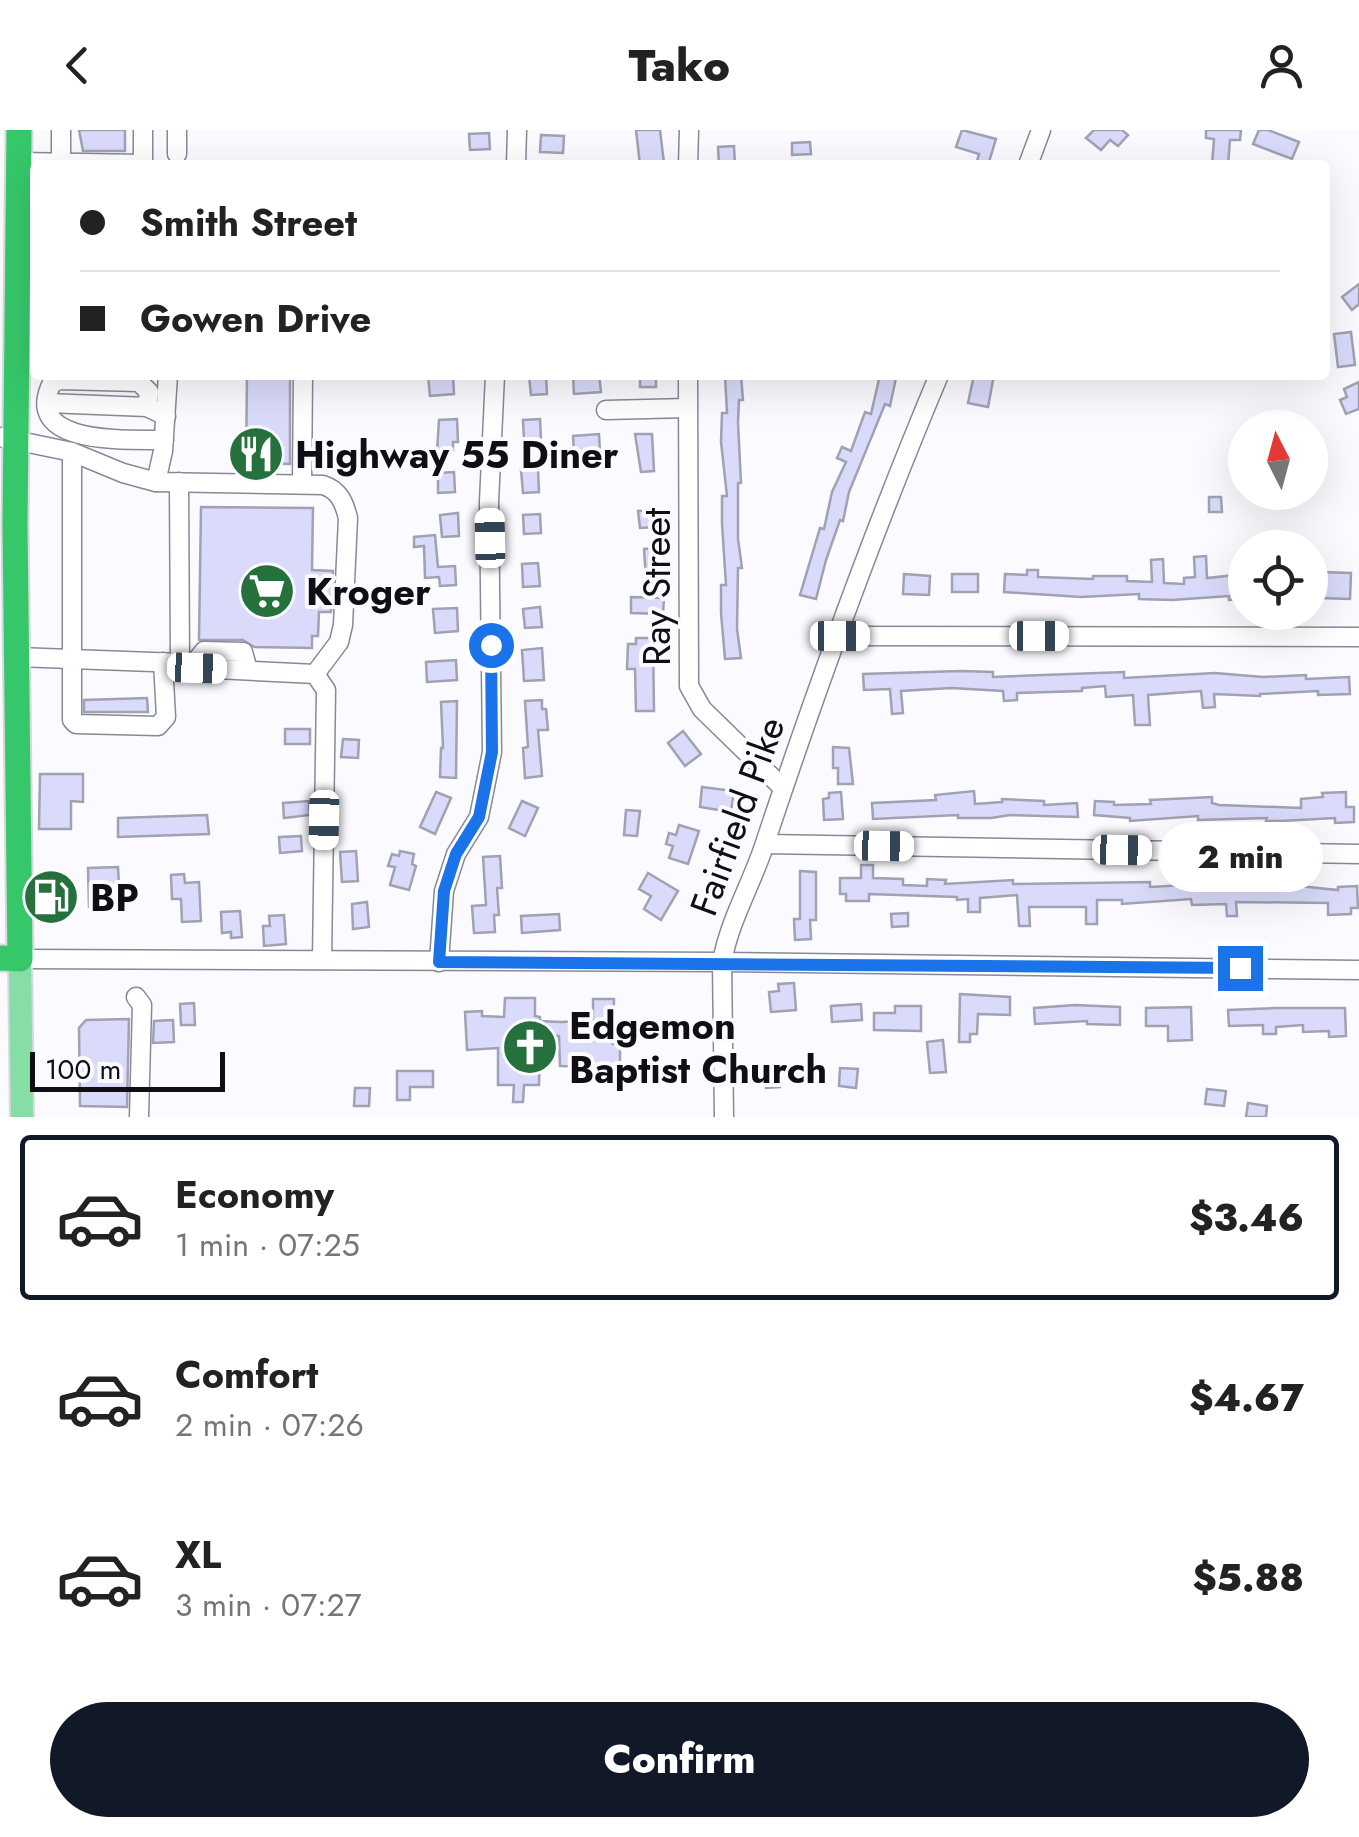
<!DOCTYPE html>
<meta charset="utf-8">
<style>
body{margin:0;font-family:Jost,sans-serif;background:#f6f6f6;color:#222;height:100vh;display:flex;flex-direction:column;font-size:38px;white-space:nowrap}
*{box-sizing:border-box;margin:0}
p{font-size:32px;color:#767676}
.icon{flex:none;width:55px;height:55px;fill:none;stroke:currentColor;stroke-width:2;stroke-linecap:round;stroke-linejoin:round}
.map{position:relative;height:987px;overflow:hidden}
.details{display:flex;flex-direction:column;background:#fff;flex:1}
.details>*{flex:none}
.hud{position:absolute;left:30px;top:30px;width:1300px;height:220px;border-radius:10px;box-shadow:0 10px 40px #0002;display:grid;align-content:center;height:220px;padding:0 50px;background:#fff}
.needle{width:65px;rotate:354deg}
.controls{position:absolute;left:1228px;top:280px;display:grid;gap:20px}
.controls a{display:grid;place-items:center;width:100px;height:100px;border-radius:50%;background:#fff;box-shadow:0 10px 40px #0002;font-size:50px}
.scale{position:absolute;left:30px;bottom:25px;width:195px;box-sizing:border-box;padding-left:10px;border:5px solid #0e0e14;border-top:0;font-size:28px;line-height:35px;white-space:nowrap;color:#0e0e14;-webkit-text-stroke:8px #fbfbff;paint-order:stroke}
.end{position:absolute;width:45px;height:45px;margin:-22px;border:12px solid #1a73e8;background:#fff;box-shadow:0 0 0 5px #fff}
.from{border-radius:50%}
.bubble{position:absolute;height:70px;border-radius:35px;background:#fff;box-shadow:0 10px 40px #0002;font-size:32px;font-weight:800;line-height:70px;text-align:center}
.car{position:absolute;width:30px;height:60px;margin:-30px -15px;border-radius:12px;box-shadow:0 0 8px 2px #0007;background:linear-gradient(#fff 24%,#345 0 40%,#fff 0 76%,#345 0 86%,#fff 0)}
.hud b{display:flex;align-items:center;gap:35px;height:95px;font-size:38px}
.hud b+b{border-top:2px solid #e0e0e0}
.hud i{width:25px;height:25px;background:#222}
ul{padding:18px 0 0;list-style:none}
li{display:flex;align-items:center;gap:30px;height:165px;margin:0 20px 15px;padding:0 30px;border:5px solid transparent;border-radius:10px}
li div{flex:1}
li b{display:block;font-size:38px}
li em{font-style:normal;font-weight:800}
li.active{border-color:#111827}
li>.icon{width:90px;height:90px;stroke-width:1.5}
.cta{display:flex;gap:20px;margin-top:auto;padding:20px 50px}
.cta a{flex:1;height:115px;border-radius:60px;background:#111827;color:#fff;font-size:40px;font-weight:800;line-height:115px;text-align:center}
header{display:flex;justify-content:space-between;align-items:center;height:130px;padding:0 50px;background:#fff;font-size:45px;font-weight:800}
.map>svg:first-child{display:block}
</style>
<header><svg class="icon" aria-label="back" viewBox="0 0 24 24"><path d="M15 5l-7 7 7 7"/></svg>Tako<svg class="icon" aria-label="person" viewBox="0 0 24 24"><circle cx="12" cy="8" r="4"/><path d="M4 21q1-7 8-7t8 7"/></svg></header>
<div class="map">
<svg width="1359" height="987" viewBox="0 0 1359 987">
<rect width="100%" height="100%" fill="#fbfbff"/>
<!-- building -->
<g fill="#dadbfa" stroke="#a0a1b2" stroke-width="2.5">
<polygon points="79,0 125,0 125,21 83,21"/>
<polygon points="636,0 660,0 664,33 640,35"/>
<polygon points="962,0 996,9 988,35 976,35 979,24 956,17"/>
<polygon points="1094,0 1122,0 1128,5 1118,16 1110,10 1101,20 1086,8"/>
<polygon points="1206,0 1241,0 1240,10 1230,10 1228,35 1212,35 1214,9 1206,8"/>
<polygon points="1259,0 1268,0 1299,12 1292,29 1253,14"/>
<polygon points="489,3 490,19 470,20 469,4"/>
<polygon points="541,5 564,6 563,23 540,22"/>
<polygon points="810,12 811,24 792,25 792,13"/>
<polygon points="734,16 735,35 719,35 718,17"/>
<polygon points="1359,154 1359,174 1352,180 1342,167"/>
<polygon points="1351,202 1355,235 1338,237 1334,204"/>
<polygon points="247,245 290,245 290,334 246,333"/>
<polygon points="453,245 454,264 430,266 428,246"/>
<polygon points="546,245 547,264 531,265 529,246"/>
<polygon points="573,245 599,245 601,262 574,264"/>
<rect x="640" y="245" width="16" height="12"/>
<polygon points="725,245 741,245 743,270 739,270 738,292 741,353 738,353 738,409 742,438 738,438 737,499 741,528 725,529 721,483 721,455 726,455 722,394 722,366 727,366 721,312 722,283 727,283"/>
<polygon points="880,245 896,248 890,276 885,274 849,362 843,391 840,390 826,430 816,469 800,465 820,398 824,399 832,362 846,332 837,328 842,317 851,321 865,282 871,284"/>
<polygon points="974,245 994,245 988,277 968,273"/>
<polygon points="1359,252 1359,279 1346,284 1340,270 1347,267 1344,259"/>
<polygon points="457,289 458,312 453,312 453,320 437,321 439,290"/>
<polygon points="540,289 541,309 524,310 523,290"/>
<polygon points="599,304 600,322 574,323 573,306"/>
<polygon points="635,304 652,304 654,341 641,342"/>
<polygon points="538,339 539,362 523,363 521,340"/>
<polygon points="454,342 455,362 438,363 438,343"/>
<polygon points="1209,367 1221,367 1222,382 1209,382"/>
<polygon points="201,377 313,378 312,440 333,441 331,482 319,482 318,506 312,506 312,518 254,517 243,510 199,510"/>
<polygon points="660,380 661,397 640,398 638,381"/>
<polygon points="458,383 459,406 442,407 440,385"/>
<polygon points="540,384 541,403 524,404 523,385"/>
<polygon points="435,405 438,437 455,436 456,455 440,456 439,447 425,448 424,416 414,417 414,407"/>
<polygon points="660,418 662,448 646,449 644,419"/>
<polygon points="1206,426 1207,448 1245,444 1245,469 1229,470 1229,466 1172,470 1139,469 1139,464 1081,467 1004,462 1005,444 1027,445 1027,440 1038,440 1038,447 1093,449 1093,446 1127,446 1127,451 1152,452 1151,430 1163,429 1164,453 1184,454 1184,448 1195,447 1194,427"/>
<polygon points="538,433 540,456 523,457 522,434"/>
<polygon points="1320,442 1351,443 1350,469 1320,468"/>
<polygon points="904,444 930,446 929,465 903,464"/>
<rect x="952" y="444" width="26" height="18"/>
<polygon points="631,467 664,468 663,484 631,483"/>
<polygon points="540,477 542,497 525,498 523,479"/>
<polygon points="457,478 458,501 435,503 433,479"/>
<polygon points="636,508 653,508 654,581 636,581 635,539 627,539 628,514 636,514"/>
<polygon points="542,518 544,550 524,551 522,520"/>
<polygon points="456,530 457,550 427,552 426,532"/>
<polygon points="961,541 993,542 993,547 1124,542 1124,548 1215,543 1263,547 1306,545 1306,549 1349,547 1350,564 1318,565 1318,561 1260,564 1260,566 1214,564 1215,577 1203,578 1201,561 1148,565 1150,595 1135,595 1133,565 1106,567 1105,556 1082,558 1082,561 1017,563 1017,570 1004,571 1003,561 951,558 901,561 903,583 892,584 890,559 864,560 863,544"/>
<polygon points="147,568 148,582 84,582 84,570"/>
<polygon points="542,570 542,579 546,579 548,600 538,600 542,646 525,648 523,618 528,617 525,571"/>
<polygon points="457,571 456,648 440,647 441,618 443,618 441,572"/>
<rect x="285" y="599" width="25" height="15"/>
<polygon points="683,601 701,624 685,636 668,613"/>
<polygon points="343,609 359,610 358,628 341,627"/>
<polygon points="833,617 849,618 853,654 838,654 838,638 833,638"/>
<polygon points="40,644 83,644 83,672 71,671 71,699 39,699"/>
<polygon points="702,657 734,661 731,682 700,677"/>
<polygon points="974,661 975,674 1002,672 1002,669 1044,671 1044,675 1077,673 1078,687 1010,685 991,688 958,688 958,685 873,689 872,673 936,670 935,665"/>
<polygon points="436,662 451,668 435,704 420,697"/>
<polygon points="841,662 843,689 824,690 823,669 829,668 829,663"/>
<polygon points="1346,662 1346,677 1354,677 1354,692 1335,693 1335,688 1281,691 1266,691 1267,688 1198,690 1198,686 1130,691 1130,688 1094,685 1095,671 1114,672 1114,675 1151,674 1150,670 1212,667 1212,673 1219,675 1301,678 1301,669 1323,667 1322,663"/>
<polygon points="309,671 310,685 284,688 283,673"/>
<polygon points="522,671 538,678 525,706 509,698"/>
<polygon points="626,680 640,681 637,706 624,705"/>
<polygon points="207,685 209,704 118,707 118,688"/>
<polygon points="679,695 699,701 688,734 669,728 673,716 666,714 669,703 676,705"/>
<polygon points="301,706 302,721 280,723 279,707"/>
<polygon points="356,721 358,751 342,752 340,722"/>
<polygon points="400,721 414,724 412,734 416,736 409,760 390,755 395,737 388,736 392,724 399,726"/>
<polygon points="500,726 502,758 497,758 499,785 494,785 495,802 474,803 472,776 486,775 483,727"/>
<polygon points="861,735 873,735 873,748 903,749 903,755 927,756 927,749 946,750 945,754 1013,750 1013,754 1150,752 1150,757 1221,753 1221,758 1289,755 1338,760 1338,757 1357,756 1358,778 1351,778 1351,784 1328,785 1328,773 1236,772 1237,786 1227,786 1226,774 1192,775 1191,769 1122,774 1122,770 1097,770 1097,794 1086,794 1086,777 1029,777 1030,796 1019,796 1017,765 980,768 980,782 968,782 968,769 957,770 957,767 869,764 869,771 846,771 846,764 840,764 840,748 861,748"/>
<polygon points="118,737 120,775 89,777 88,738"/>
<polygon points="800,741 816,742 816,790 810,790 811,809 795,810 794,789 800,789"/>
<polygon points="648,743 678,761 661,790 644,779 651,766 639,759"/>
<polygon points="184,744 185,753 199,752 201,791 182,792 181,769 172,769 171,745"/>
<polygon points="44,752 56,752 58,781 46,782"/>
<polygon points="367,772 369,797 353,799 352,774"/>
<polygon points="240,781 242,807 231,808 231,802 222,803 221,782"/>
<polygon points="908,783 908,796 892,797 891,784"/>
<polygon points="559,784 560,800 522,803 521,786"/>
<polygon points="284,785 286,814 264,816 263,796 270,796 269,786"/>
<polygon points="794,853 796,880 771,882 769,862 779,861 778,854"/>
<polygon points="960,864 1010,867 1010,885 978,884 977,904 970,904 970,912 959,912"/>
<polygon points="505,868 535,868 535,886 540,887 540,891 562,892 593,890 593,869 614,869 613,914 620,914 620,937 560,936 559,906 540,906 539,955 524,955 523,972 513,972 514,955 498,955 498,918 467,920 465,882 482,881 482,886 504,887"/>
<polygon points="194,873 195,895 181,895 180,874"/>
<polygon points="861,874 862,890 832,892 831,876"/>
<polygon points="1075,875 1120,877 1120,895 1087,894 1087,891 1035,894 1034,878"/>
<polygon points="895,876 921,876 921,901 874,900 874,883 895,883"/>
<polygon points="1191,877 1192,910 1168,911 1168,896 1146,896 1146,878"/>
<polygon points="1275,878 1345,878 1346,906 1329,907 1329,901 1303,902 1303,895 1276,897 1276,904 1263,904 1263,895 1229,896 1228,880"/>
<polygon points="129,889 127,977 80,976 79,898 86,890"/>
<polygon points="173,890 174,912 153,913 154,891"/>
<polygon points="943,910 946,942 930,943 927,912"/>
<polygon points="840,938 858,939 856,958 839,956"/>
<polygon points="779,940 780,957 766,958 765,941"/>
<polygon points="397,941 433,941 433,957 410,957 410,970 397,970"/>
<polygon points="355,958 370,958 369,976 354,976"/>
<polygon points="1207,959 1226,961 1224,976 1205,974"/>
<polygon points="1248,973 1267,976 1266,987 1246,987"/>
</g>
<g fill="none" stroke-linecap="round" stroke-linejoin="round">
<!-- minor casing -->
<g stroke="#889" stroke-width="21">
<g id="minor">
<polyline points="177,0 177,24"/>
<polyline points="19,32 143,34 143,0"/>
<polyline points="61,35 61,0"/>
<polyline points="516,35 517,0"/>
<polyline points="688,35 689,0"/>
<polyline points="1028,35 1041,0"/>
<polyline points="688,245 689,556 702,579 782,657"/>
<polyline points="47,273 147,277 166,286"/>
<path d="M 147,277 L 149,262 L 139,252 L 60,250 L 52,253 C 20,317 132,309 164,310"/>
<polyline points="606,280 688,278"/>
<path d="M 0,307 L 72,322 L 123,343 L 156,352 L 323,355 C 339,360 344,372 348,388 L 343,495 L 339,512 L 315,544"/>
<polyline points="72,322 72,590 76,594 158,596 166,587 163,532"/>
<polyline points="156,352 163,321 168,245"/>
<polyline points="179,352 180,533"/>
<polyline points="302,354 303,245"/>
<polyline points="839,506 1359,507"/>
<polyline points="17,527 180,533 197,538 315,544 326,560 322,830"/>
<polyline points="192,536 204,521 243,522 248,540"/>
<polyline points="765,714 1359,724"/>
<path d="M 20,829 L 722,832 C 730,788 753,752 766,710 C 818,554 875,397 939,245"/>
<polyline points="439,832 444,761 456,724 479,687 492,622 489,372 495,245"/>
<polyline points="136,867 142,875 139,987"/>
<polyline points="724,987 722,832 1359,840"/>
</g>
</g>
<!-- major casing -->
<g stroke="#d8d8d9" stroke-width="26">
<polyline id="major" points="20,829 22,987"/>
</g>
<!-- highway casing -->
<g stroke="#d8d8d9" stroke-width="29">
<polyline id="highway" points="0,828 20,829 15,394 19,0"/>
</g>
<!-- minor -->
<use href="#minor" stroke="#fff" stroke-width="18"/>
<!-- major -->
<use href="#major" stroke="#86dda6" stroke-width="22"/>
<!-- highway -->
<use href="#highway" stroke="#36c76a" stroke-width="25"/>
</g>
<g fill="none" stroke-linecap="round" stroke-linejoin="round">
<!-- route -->
<polyline stroke="#1a73e8" stroke-width="12" points="491,515 492,622 479,687 456,724 444,761 439,832 1240,838"/>
</g>
<!-- icons -->
<defs>
<g id="restaurant-disc" transform="scale(2.875)"><circle r="9.5" fill="#26703e" stroke="#fbfbff"/><path d="M-5-6h1v4h1v-4h1v4h1v-4h1v5L-1.5 .5V6h-2V.5L-5-1ZM5-6V6H3V1.5H1.5Q1.5-4 5-6Z" fill="#fff"/></g>
<g id="supermarket-disc" transform="scale(2.875)"><circle r="9.5" fill="#26703e" stroke="#fbfbff"/><path d="M-6-5.5h2.5l.6 2H6L4.5 2H-2.5L-4.4-4H-6ZM-1.5 3.2a1.3 1.3 0 1 0 .1 0ZM3 3.2a1.3 1.3 0 1 0 .1 0Z" fill="#fff"/></g>
<g id="fuel-disc" transform="scale(2.875)"><circle r="9.5" fill="#26703e" stroke="#fbfbff"/><path d="M-5.5-6h7V0h2V4h1.3V-2.5L3-4.5l.8-.8L6-3V5H2.5V1h-1V6h-7ZM-4.2-4.7v3.2H.2V-4.7Z" fill="#fff"/></g>
<g id="church-disc" transform="scale(2.875)"><circle r="9.5" fill="#26703e" stroke="#fbfbff"/><path d="M-1.2-6h2.4v3.5h3.3v2.4h-3.3V6h-2.4V-.1h-3.3v-2.4h3.3Z" fill="#fff"/></g>
</defs>
<g fill-rule="evenodd">
<use href="#restaurant-disc" x="256" y="324"/>
<use href="#supermarket-disc" x="267" y="461"/>
<use href="#fuel-disc" x="51" y="767"/>
<use href="#church-disc" x="530" y="917"/>
</g>
<g text-anchor="middle" dominant-baseline="central" stroke-width="8" stroke-linejoin="round" paint-order="stroke">
<!-- poi labels -->
<g font-size="38" font-weight="bold" fill="#0e0e14" stroke="#fbfbff" text-anchor="start">
<text x="295" y="324">Highway 55 Diner</text>
<text x="306" y="461">Kroger</text>
<text x="90" y="767">BP</text>
<text x="569" y="895">Edgemon<tspan x="569" dy="44">Baptist Church</tspan></text>
</g>
<!-- street labels -->
<g font-size="38" fill="#0e0e14" stroke="#fbfbff">
<text transform="translate(656 457) rotate(-90)">Ray Street</text>
<text transform="translate(737 686) rotate(-70)">Fairfield Pike</text>
</g>
</g>
</svg>
<div class="controls">
<a><svg class="needle" viewBox="-14 -14 28 28"><path d="M0-13l5 13h-10z" fill="#e53935"/><path d="M0 13l5-13h-10z" fill="#767676"/></svg></a>
<a><svg class="icon" aria-label="locate" viewBox="0 0 24 24"><circle cx="12" cy="12" r="6"/><path d="M12 2v4M12 18v4M2 12h4M18 12h4"/></svg></a>
</div>
<div class="scale">100 m</div>
<i class="end from" style="left:491px;top:515px"></i>
<i class="end" style="left:1240px;top:838px"></i>
<div class="bubble" style="left:1158px;top:692px;width:165px">2 min</div>
<i class="car" style="left:490px;top:408px;rotate:359deg"></i>
<i class="car" style="left:840px;top:506px;rotate:90deg"></i>
<i class="car" style="left:1039px;top:506px;rotate:90deg"></i>
<i class="car" style="left:197px;top:538px;rotate:92deg"></i>
<i class="car" style="left:324px;top:690px;rotate:181deg"></i>
<i class="car" style="left:884px;top:716px;rotate:91deg"></i>
<i class="car" style="left:1122px;top:720px;rotate:91deg"></i>
<div class="hud">
<b><i class="from"></i>Smith Street</b>
<b><i></i>Gowen Drive</b>
</div>
</div>
<section class="details">
<ul>
<li class="active"><svg class="icon" aria-label="car" viewBox="0 0 24 24"><path d="M5 17H2v-5l4-1 3-4h7l3 4 3 1v5h-3M9 17h6M6 11h13"/><circle cx="7" cy="17" r="2"/><circle cx="17" cy="17" r="2"/></svg><div><b>Economy</b><p>1 min · 07:25</p></div><em>$3.46</em></li>
<li><svg class="icon" aria-label="car" viewBox="0 0 24 24"><path d="M5 17H2v-5l4-1 3-4h7l3 4 3 1v5h-3M9 17h6M6 11h13"/><circle cx="7" cy="17" r="2"/><circle cx="17" cy="17" r="2"/></svg><div><b>Comfort</b><p>2 min · 07:26</p></div><em>$4.67</em></li>
<li><svg class="icon" aria-label="car" viewBox="0 0 24 24"><path d="M5 17H2v-5l4-1 3-4h7l3 4 3 1v5h-3M9 17h6M6 11h13"/><circle cx="7" cy="17" r="2"/><circle cx="17" cy="17" r="2"/></svg><div><b>XL</b><p>3 min · 07:27</p></div><em>$5.88</em></li>
</ul>
<div class="cta"><a>Confirm</a></div>
</section>
